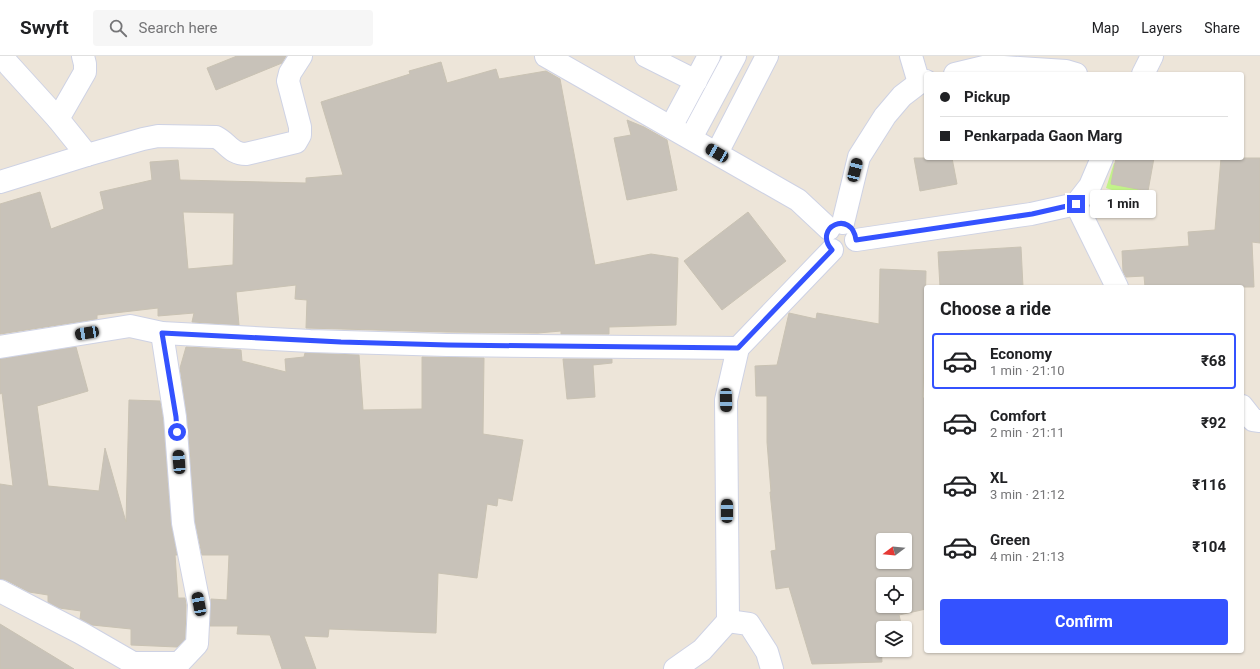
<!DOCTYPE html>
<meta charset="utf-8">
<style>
body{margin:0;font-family:Roboto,sans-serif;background:#f6f6f6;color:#202124;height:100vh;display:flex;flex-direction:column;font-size:15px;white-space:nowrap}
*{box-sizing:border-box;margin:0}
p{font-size:13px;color:#757577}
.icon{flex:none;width:22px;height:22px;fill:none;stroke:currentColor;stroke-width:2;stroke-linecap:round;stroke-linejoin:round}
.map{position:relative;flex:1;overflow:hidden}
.panel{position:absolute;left:924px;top:229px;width:320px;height:368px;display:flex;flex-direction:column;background:#fff;border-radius:4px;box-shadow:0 1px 3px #0004}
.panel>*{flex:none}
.guide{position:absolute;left:924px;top:16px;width:320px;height:88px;border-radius:4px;box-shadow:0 1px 3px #0004;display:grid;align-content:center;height:88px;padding:0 16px;background:#fff}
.needle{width:26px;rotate:254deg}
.controls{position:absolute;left:876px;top:477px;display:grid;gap:8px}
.controls a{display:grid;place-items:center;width:36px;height:36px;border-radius:4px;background:#fff;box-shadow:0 1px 3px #0004;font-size:20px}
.end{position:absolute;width:18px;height:18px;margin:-9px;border:5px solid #3452ff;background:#fff;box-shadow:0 0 0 2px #fff}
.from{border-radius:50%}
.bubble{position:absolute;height:28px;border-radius:4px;background:#fff;box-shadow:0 1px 3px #0004;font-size:13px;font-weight:700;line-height:28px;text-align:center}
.car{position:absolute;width:12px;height:24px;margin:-12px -6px;border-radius:5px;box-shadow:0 0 3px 1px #0007;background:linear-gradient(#222 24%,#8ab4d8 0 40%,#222 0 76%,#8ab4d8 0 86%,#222 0)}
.guide b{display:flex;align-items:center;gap:14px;height:38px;font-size:15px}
.guide b+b{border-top:1px solid #e0e0e0}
.guide i{width:10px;height:10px;background:#202124}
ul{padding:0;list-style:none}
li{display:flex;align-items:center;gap:12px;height:56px;margin:0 8px 6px;padding:0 8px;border:2px solid transparent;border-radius:4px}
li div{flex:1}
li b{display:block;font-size:15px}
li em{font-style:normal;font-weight:700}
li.current{border-color:#3452ff}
li>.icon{width:36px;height:36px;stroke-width:1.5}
h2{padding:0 16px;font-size:18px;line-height:48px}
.cta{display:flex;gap:8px;margin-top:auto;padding:8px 16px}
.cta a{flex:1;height:46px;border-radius:4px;background:#3452ff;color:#fff;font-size:16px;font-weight:700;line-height:46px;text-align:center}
header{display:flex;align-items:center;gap:24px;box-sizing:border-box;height:56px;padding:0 20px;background:#fff;border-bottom:1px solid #e0e0e0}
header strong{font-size:19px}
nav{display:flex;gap:22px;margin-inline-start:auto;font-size:14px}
.search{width:280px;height:36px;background:#f6f6f6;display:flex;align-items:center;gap:10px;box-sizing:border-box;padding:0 14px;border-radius:4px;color:#757577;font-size:15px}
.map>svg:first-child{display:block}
</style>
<header>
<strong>Swyft</strong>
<div class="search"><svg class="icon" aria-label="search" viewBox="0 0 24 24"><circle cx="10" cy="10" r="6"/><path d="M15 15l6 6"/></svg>Search here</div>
<nav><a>Map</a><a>Layers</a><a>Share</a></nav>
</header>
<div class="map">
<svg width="1260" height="613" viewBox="0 0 1260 613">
<rect width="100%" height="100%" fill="#ede5d9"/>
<!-- pitch -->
<polygon fill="#c2f389" points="1114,107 1144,116 1136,142 1106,132"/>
<!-- building -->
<g fill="#c8c2b9" stroke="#c9c2b3" fill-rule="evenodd">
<polygon points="237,0 286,0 282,7 216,34 207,12"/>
<path d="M 441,6 L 447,27 L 496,13 L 499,23 L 546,15 L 560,23 L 595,209 L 651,198 L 678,202 L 676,269 L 609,271 L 609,278 L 561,278 L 561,275 L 538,277 L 447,276 L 306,272 L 307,244 L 295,243 L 296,229 L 236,236 L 239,269 L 192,266 L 194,257 L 158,260 L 158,252 L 97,259 L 97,263 L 0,278 L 0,148 L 40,136 L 51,173 L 104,153 L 100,136 L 152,124 L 150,106 L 178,104 L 180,124 L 306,127 L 306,122 L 343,119 L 321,46 L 410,18 L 409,15 ZM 183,156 L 234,157 L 233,209 L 188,213 Z"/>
<polygon points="627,64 644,71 667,84 677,134 627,144 614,82 631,79"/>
<polygon points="914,102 952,102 957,128 920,135"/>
<polygon points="1116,102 1154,102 1148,135 1111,128"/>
<polygon points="1221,102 1260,102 1260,187 1252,186 1254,231 1145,231 1144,220 1126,221 1123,216 1122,195 1189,190 1188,176 1215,174"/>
<polygon points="748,156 786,205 722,254 684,205"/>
<polygon points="1021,191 1023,231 940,231 938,196"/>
<path d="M 880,213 L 926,215 L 923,342 L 926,342 L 926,553 L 899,559 L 901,567 L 883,570 L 883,588 L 881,588 L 882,606 L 812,608 L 789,531 L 776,533 L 771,495 L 776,494 L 770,436 L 771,436 L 767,386 L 767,340 L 756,340 L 755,310 L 777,309 L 789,257 L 816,263 L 817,257 L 879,268 ZM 883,484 L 905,484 L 905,506 L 883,506 ZM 883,528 L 905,528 L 905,550 L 883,550 Z"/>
<polygon points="76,291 88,335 37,350 48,430 99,435 105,392 126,466 129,344 160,345 163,362 171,468 177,499 175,499 178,542 185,542 186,549 185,583 177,591 131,589 131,573 92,569 80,563 81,555 59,552 48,546 48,539 29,536 6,524 0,523 0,428 13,430 2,337 0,338 0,303"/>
<polygon points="186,291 241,294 242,305 286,316 285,303 304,301 305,297 359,299 363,354 422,353 422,301 484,302 483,378 523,384 512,445 498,442 497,450 487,448 477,522 438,517 436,577 329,573 328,581 304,580 316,613 282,613 270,579 237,578 238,570 210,570 211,543 227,544 229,499 202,499 195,465 187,360 180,312"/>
<polygon points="563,303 612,303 612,307 593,309 595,341 567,343"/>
<polygon points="0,568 74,613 0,613"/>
</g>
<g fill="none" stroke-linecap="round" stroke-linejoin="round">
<!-- minor casing -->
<g stroke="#ced2e4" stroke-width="24">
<g id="minor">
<polyline points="2,0 9,9 58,63"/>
<path d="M 83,0 L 85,8 L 85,16 L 58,63 L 87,99 L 143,83 L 158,80 L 216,81 C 228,87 231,98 246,98 L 296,86 L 300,79 L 300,71 L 288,25 L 290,17 L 301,0"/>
<polyline points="546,0 798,144 829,173"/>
<polyline points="646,0 696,25"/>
<polyline points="911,0 919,27"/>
<polyline points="955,18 988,10 1066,15 1076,18"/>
<polyline points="1143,18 1152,0"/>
<polyline points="671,71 709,0"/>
<polyline points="691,82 735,0"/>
<polyline points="717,97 767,0"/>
<polyline points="0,126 87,99"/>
<polyline points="1076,148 1117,231"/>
<polyline points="843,167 859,101 885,60 902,40 919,27 926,25"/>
<polyline points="856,184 1031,158 1076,148 1090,130 1102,102"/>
<polyline points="0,291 130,270 162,277 310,285 447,289 738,292"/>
<polyline points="1242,350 1253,364 1260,365"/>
<polyline points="0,535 81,577 133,607 179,607 197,588 199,548 183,467 175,361 162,277"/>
<polyline points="728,565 749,568 767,596 772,613"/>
<polyline points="675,613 702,594 728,565 726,344 738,292 832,194"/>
</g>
</g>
<!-- minor -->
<use href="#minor" stroke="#fff" stroke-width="22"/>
</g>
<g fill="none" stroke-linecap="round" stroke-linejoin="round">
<!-- route -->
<path stroke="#3452ff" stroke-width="5" d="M 177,376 L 176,361 L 162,277 L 341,286 L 448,289 L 738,292 L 832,194 C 812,171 852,153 856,184 L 1032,158 L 1076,148"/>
</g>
</svg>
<div class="controls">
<a><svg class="needle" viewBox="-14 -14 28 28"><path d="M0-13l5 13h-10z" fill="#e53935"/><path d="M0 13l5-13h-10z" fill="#757577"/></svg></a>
<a><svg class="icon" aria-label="locate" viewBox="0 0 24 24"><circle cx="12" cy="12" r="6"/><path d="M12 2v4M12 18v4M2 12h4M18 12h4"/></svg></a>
<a><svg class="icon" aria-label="layers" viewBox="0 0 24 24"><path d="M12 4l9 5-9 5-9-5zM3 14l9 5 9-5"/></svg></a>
</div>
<i class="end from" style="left:177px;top:376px"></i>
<i class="end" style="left:1076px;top:148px"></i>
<div class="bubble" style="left:1090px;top:134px;width:66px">1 min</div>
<i class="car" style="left:717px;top:97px;rotate:300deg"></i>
<i class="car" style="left:855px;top:114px;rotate:14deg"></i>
<i class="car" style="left:87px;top:277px;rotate:261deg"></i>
<i class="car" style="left:726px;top:344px;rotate:179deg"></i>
<i class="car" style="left:179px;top:406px;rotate:356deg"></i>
<i class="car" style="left:727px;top:455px;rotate:0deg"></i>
<i class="car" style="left:199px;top:548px;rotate:349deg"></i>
<div class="guide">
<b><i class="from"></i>Pickup</b>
<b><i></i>Penkarpada Gaon Marg</b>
</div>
<section class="panel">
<h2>Choose a ride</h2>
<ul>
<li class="current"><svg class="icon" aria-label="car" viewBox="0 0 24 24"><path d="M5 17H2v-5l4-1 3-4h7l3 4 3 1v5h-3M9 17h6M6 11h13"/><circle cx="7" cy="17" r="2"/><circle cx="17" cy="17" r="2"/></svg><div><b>Economy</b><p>1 min · 21:10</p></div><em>₹68</em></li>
<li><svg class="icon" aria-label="car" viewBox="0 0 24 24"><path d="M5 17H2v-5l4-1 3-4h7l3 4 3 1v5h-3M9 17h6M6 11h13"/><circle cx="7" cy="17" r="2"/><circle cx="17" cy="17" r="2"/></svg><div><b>Comfort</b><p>2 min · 21:11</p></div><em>₹92</em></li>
<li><svg class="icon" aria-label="car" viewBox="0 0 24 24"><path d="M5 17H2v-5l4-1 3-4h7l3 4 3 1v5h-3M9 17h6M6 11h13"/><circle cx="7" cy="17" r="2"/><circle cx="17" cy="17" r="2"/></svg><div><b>XL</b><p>3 min · 21:12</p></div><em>₹116</em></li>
<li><svg class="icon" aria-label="car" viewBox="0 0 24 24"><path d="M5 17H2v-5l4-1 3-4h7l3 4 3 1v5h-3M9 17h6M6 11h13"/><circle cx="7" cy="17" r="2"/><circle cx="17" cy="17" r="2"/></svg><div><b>Green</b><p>4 min · 21:13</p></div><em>₹104</em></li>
</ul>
<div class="cta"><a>Confirm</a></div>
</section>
</div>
